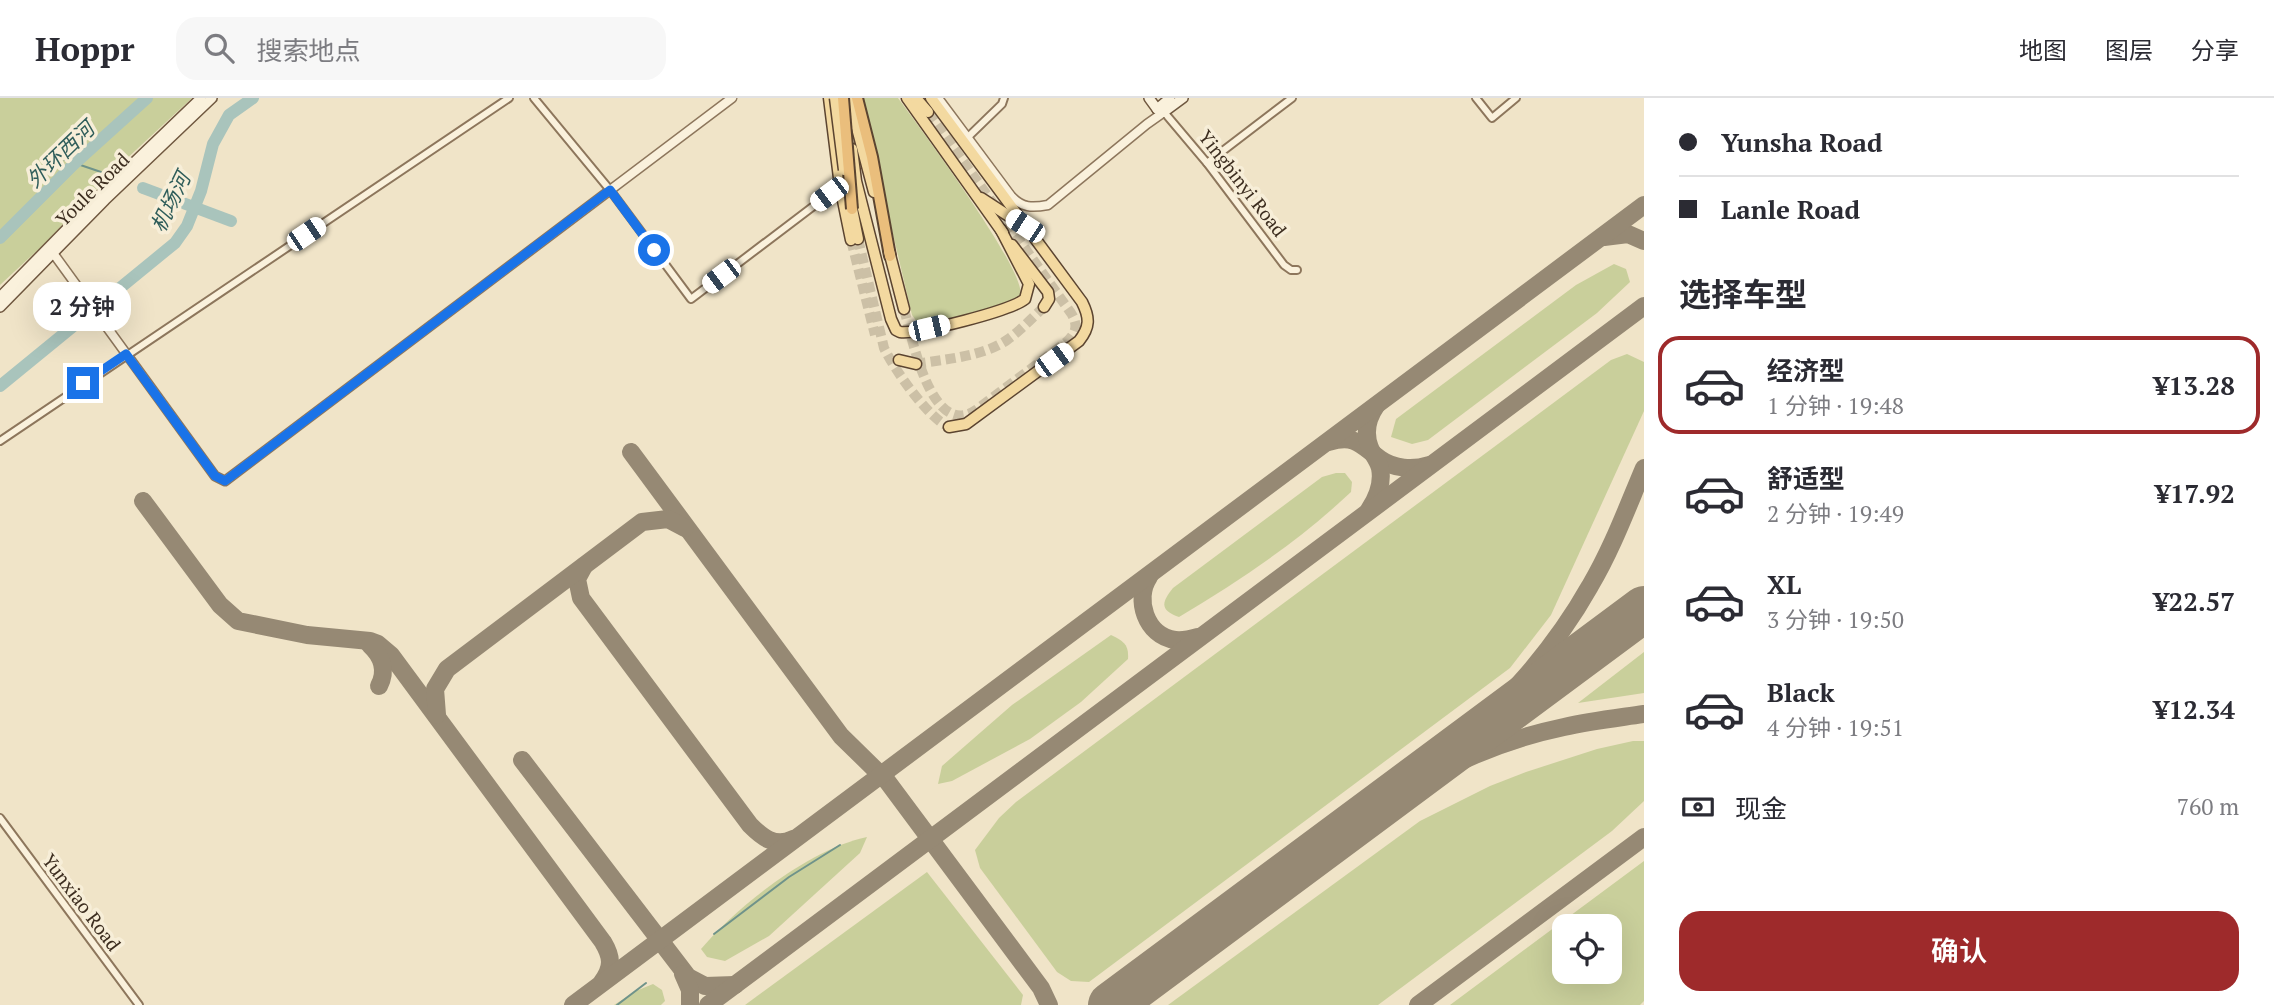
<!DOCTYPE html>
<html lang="zh">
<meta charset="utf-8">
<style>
body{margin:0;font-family:"PT Serif","Noto Sans SC",serif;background:#f7f7f7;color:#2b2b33;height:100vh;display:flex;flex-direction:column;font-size:26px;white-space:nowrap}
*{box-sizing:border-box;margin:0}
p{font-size:23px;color:#7c7c81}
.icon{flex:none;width:38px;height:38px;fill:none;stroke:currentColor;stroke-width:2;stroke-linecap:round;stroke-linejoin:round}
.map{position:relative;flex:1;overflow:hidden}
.side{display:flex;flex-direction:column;background:#fff;width:630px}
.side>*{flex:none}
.top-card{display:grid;align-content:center;height:154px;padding:0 35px;background:#fff}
.controls{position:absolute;left:1552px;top:816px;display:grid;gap:14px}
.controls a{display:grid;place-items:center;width:70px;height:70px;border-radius:14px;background:#fff;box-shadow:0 7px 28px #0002;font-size:35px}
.end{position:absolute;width:32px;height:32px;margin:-16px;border:9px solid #1a73e8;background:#fff;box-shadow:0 0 0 4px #fff}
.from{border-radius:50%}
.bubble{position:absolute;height:49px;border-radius:21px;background:#fff;box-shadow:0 7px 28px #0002;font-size:23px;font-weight:600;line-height:49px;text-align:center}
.car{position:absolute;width:21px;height:42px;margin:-21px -10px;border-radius:9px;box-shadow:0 0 5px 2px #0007;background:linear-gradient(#fff 24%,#345 0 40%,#fff 0 76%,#345 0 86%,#fff 0)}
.top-card b{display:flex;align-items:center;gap:24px;height:66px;font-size:26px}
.top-card b+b{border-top:2px solid #e1e1e2}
.top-card i{width:18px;height:18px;background:#2b2b33}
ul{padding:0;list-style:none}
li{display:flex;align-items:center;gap:21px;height:98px;margin:0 14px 10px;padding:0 21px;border:4px solid transparent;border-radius:21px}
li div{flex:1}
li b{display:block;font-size:26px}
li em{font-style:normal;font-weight:600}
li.selected{border-color:#9e2a2b}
li>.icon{width:63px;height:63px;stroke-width:1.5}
h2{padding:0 35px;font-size:32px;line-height:84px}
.pay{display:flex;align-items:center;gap:18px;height:77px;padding:0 35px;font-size:26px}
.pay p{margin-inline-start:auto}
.button{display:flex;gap:14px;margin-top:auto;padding:14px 35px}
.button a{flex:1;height:80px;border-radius:21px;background:#9e2a2b;color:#fff;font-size:28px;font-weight:600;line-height:80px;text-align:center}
header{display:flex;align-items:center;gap:42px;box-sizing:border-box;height:98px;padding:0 35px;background:#fff;border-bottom:2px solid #e1e1e2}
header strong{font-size:33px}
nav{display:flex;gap:38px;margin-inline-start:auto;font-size:24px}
.search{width:490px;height:63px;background:#f7f7f7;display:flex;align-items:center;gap:18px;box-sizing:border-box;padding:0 24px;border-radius:21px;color:#7c7c81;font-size:26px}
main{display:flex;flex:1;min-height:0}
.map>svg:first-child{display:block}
</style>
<header>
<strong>Hoppr</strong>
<div class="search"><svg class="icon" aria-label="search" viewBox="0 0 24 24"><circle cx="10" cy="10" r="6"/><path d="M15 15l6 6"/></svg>搜索地点</div>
<nav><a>地图</a><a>图层</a><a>分享</a></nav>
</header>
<main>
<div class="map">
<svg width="1644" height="907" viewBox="0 0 1644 907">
<rect width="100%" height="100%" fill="#f0e4c8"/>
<!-- green -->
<g fill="#c9cf9b" fill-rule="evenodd">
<polygon points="0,0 192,0 122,65 42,148 0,187"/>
<path d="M 861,0 L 898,0 C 917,26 1030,177 1020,198 C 1013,214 942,223 924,227 L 917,224 L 912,217 Z"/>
<polygon points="1614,166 1626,171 1630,184 1597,215 1428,342 1412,346 1391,339 1396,321 1576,187"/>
<polygon points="1627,256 1644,264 1644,313 1551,517 1510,570 1089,884 1071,883 1057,874 980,770 975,752 999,720 1016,704 1611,262"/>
<path d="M 1336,375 L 1345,375 L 1352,384 L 1351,394 C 1299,443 1241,482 1179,519 C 1160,512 1161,505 1173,490 L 1322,379 Z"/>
<path d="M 1111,537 C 1124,543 1129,547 1128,561 L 1081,604 L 1030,641 L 952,683 L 938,686 L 942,668 L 1012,607 Z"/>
<polygon points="1644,554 1644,595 1578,605"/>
<polygon points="1633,643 1644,643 1644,703 1612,733 1378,907 1168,907 1420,723 1490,688 1526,674 1597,651"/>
<path d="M 867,739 L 860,755 L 769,838 L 725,863 L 707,859 L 701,851 C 738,807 810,751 867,739 Z"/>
<path d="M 1644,763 L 1644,903 L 1640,907 L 1450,907 ZM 1564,828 L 1610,828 L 1610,873 L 1564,873 Z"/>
<polygon points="927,774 1023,897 1021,907 745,907"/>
<polygon points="653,886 662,892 665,903 661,907 614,907 636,893"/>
</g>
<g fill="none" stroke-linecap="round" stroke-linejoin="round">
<!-- stream -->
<g stroke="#6f938a" stroke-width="2">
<polyline points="48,56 101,74"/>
<polyline points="714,836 789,779 840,747"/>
<polyline points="617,907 646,885"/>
</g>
<!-- river -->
<g stroke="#a9c4bc" stroke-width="12">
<polyline points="143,90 231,123"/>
<polyline points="0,140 74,66 147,0"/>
<polyline points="0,288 175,145 187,128 201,93 213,46 229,17 253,0"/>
</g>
<!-- taxiway -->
<g stroke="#968974" stroke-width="18">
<polyline points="1604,139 1628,136 1644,143"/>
<path d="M 1329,344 C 1355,336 1361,347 1380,361 C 1394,371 1413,372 1429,367"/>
<polyline points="631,354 841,638 887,683 1041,890 1049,907"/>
<path d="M 143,403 L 220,507 L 238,523 L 307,537 L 370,543 L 378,546 L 391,557 L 603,844 C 612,859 613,869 602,884"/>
<path d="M 1369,412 C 1377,400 1383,385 1380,370 C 1378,362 1373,357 1370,350 C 1364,335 1367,321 1376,308"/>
<path d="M 584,468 L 577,481 L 581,500 L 750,727 C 762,739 775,750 793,741"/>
<path d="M 1149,479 C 1134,501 1146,538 1175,542 C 1183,543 1191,541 1198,539"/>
<path d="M 370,547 C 382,558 387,573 379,588"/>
<polyline points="437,617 435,591 447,571 642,424 668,421 685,430"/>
<path d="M 1452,653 C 1506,604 1554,552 1590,488 C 1612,451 1627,410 1644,370"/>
<polyline points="522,662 688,879 705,888 735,887"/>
<path d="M 1375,711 C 1432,673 1497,643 1564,629 C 1590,623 1617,620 1644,616"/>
<polyline points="683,876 690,892 690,907"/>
<polyline points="573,907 1644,107"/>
<polyline points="708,907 1644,208"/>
<polyline points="1106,907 1117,903"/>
<polyline points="1418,907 1644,739"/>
</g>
<!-- runway -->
<polyline stroke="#968974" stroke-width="46" points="1111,907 1644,511"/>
<!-- primary-tunnel -->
<g stroke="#ccc0a6" stroke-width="10" stroke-dasharray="10 5" stroke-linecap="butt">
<path d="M 858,141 L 884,250 C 894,271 928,320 949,329"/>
<polyline points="851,142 875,237"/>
<path d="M 904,211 C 912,239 931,342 976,312 L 1064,246 C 1076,236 1079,228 1071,215 L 928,14"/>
<path d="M 916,266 C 945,261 982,259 1007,242 C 1020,233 1032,220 1044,209"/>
</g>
<!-- minor casing -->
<g stroke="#8d765c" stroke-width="10">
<g id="minor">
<polyline points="534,0 610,92 691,201 840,88"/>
<polyline points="1476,0 1492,20 1516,0"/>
<polyline points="1164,14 1207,65 1284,167 1291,172 1297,172"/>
<polyline points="967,40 1002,6 1004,0"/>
<polyline points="1207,65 1292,0"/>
<polyline points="0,343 509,0"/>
<polyline points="0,720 139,907"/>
</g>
</g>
<!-- tertiary casing -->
<g stroke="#8d765c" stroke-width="11">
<g id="tertiary">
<path d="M 938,0 L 1011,98 C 1022,110 1032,110 1048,107 L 1147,26 L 1164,14"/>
<polyline points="53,155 215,378 225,383 732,0"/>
</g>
</g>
<!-- secondary casing -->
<g stroke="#6f573f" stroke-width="12">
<g id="secondary">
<polyline points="1149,0 1157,11 1164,14"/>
<polyline points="1157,11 1170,0"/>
<polyline points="1164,14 1183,0"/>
<polyline points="0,199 100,97 201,0"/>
<polyline points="0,209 105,102 212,0"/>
</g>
</g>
<!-- primary casing -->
<g stroke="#5b4430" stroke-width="13">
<g id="primary">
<polyline points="829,0 840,88 851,142"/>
<polyline points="849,0 874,94"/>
<polyline points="907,0 1003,135"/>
<polyline points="916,0 928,14"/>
<path d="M 931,0 L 1082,204 C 1090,220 1090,229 1079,243 L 966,326 L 949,329"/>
<path d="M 852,51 L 856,83 L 891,221 L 896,232 L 900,234 C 920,236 1010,213 1025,201 L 1029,186 L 1001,132"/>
<polyline points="981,100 1018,124"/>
<polyline points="852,111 858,141"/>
<polyline points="1012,147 1048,194 1049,201 1044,209"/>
<polyline points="889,153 904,211"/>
<polyline points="899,262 916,266"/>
</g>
</g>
<!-- trunk casing -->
<g stroke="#5b4430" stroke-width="14">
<polyline id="trunk" points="857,0 872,59 890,158"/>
</g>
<!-- minor -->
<use href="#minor" stroke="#faf1dc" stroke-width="6"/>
<!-- tertiary -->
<use href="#tertiary" stroke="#faf1dc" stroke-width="8"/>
<!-- secondary -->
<use href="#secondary" stroke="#faf1dc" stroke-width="9"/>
<!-- primary -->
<use href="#primary" stroke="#f3d9a0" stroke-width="10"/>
<!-- trunk -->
<use href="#trunk" stroke="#eabe7c" stroke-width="10"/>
<!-- primary-bridge casing -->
<g stroke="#5b4430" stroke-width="13" stroke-linecap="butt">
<polyline id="primary-bridge" points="835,0 844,72"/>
</g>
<!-- trunk-bridge casing -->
<g stroke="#5b4430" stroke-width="14" stroke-linecap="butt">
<polyline id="trunk-bridge" points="843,0 852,111"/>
</g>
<!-- primary-bridge -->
<use href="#primary-bridge" stroke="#f3d9a0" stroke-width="10"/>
<!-- trunk-bridge -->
<use href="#trunk-bridge" stroke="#eabe7c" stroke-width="10"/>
</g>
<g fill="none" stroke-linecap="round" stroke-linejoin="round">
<!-- route -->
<polyline stroke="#1a73e8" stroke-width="9" points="83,285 126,256 215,378 225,383 610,92 654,152"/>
</g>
<g text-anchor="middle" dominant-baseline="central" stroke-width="7" stroke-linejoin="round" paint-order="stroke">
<!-- street labels -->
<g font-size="19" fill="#3d2e20" stroke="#f7eed8">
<text transform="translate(1243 85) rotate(52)">Yingbinyi Road</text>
<text transform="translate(92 91) rotate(-45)">Youle Road</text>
<text transform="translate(82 804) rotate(53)">Yunxiao Road</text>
</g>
<!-- water labels -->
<g font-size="21" font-style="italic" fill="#2f5d5a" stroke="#f7eed8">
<text transform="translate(60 56) rotate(-44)">外环西河</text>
<text transform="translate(170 104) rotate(-64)">机场河</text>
</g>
</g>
</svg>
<div class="controls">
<a><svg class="icon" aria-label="locate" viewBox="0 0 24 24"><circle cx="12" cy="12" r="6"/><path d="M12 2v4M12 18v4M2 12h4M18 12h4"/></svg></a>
</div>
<i class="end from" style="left:654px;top:152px"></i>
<i class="end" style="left:83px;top:285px"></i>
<div class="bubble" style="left:33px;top:184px;width:98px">2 分钟</div>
<i class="car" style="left:829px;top:96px;rotate:233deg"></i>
<i class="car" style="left:1025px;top:128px;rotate:303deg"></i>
<i class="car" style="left:306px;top:136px;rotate:56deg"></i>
<i class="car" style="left:721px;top:178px;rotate:233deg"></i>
<i class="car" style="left:929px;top:230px;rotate:77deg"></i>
<i class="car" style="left:1054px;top:262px;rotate:54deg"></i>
</div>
<section class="side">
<div class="top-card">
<b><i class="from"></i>Yunsha Road</b>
<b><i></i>Lanle Road</b>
</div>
<h2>选择车型</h2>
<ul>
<li class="selected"><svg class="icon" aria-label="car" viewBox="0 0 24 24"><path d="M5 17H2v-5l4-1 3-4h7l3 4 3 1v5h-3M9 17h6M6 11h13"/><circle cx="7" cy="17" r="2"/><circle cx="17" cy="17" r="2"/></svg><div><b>经济型</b><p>1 分钟 · 19:48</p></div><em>¥13.28</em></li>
<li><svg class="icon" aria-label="car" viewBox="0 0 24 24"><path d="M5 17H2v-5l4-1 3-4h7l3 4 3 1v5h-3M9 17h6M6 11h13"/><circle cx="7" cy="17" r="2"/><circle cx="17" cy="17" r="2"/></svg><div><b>舒适型</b><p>2 分钟 · 19:49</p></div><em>¥17.92</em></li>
<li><svg class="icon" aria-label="car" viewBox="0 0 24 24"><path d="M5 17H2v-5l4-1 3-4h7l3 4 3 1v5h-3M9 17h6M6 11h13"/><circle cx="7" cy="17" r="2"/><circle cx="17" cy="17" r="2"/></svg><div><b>XL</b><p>3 分钟 · 19:50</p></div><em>¥22.57</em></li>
<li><svg class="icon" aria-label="car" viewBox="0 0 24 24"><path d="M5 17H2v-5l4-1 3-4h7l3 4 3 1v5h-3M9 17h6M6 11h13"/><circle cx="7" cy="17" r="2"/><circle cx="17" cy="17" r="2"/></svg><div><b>Black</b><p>4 分钟 · 19:51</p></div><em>¥12.34</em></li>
</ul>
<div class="pay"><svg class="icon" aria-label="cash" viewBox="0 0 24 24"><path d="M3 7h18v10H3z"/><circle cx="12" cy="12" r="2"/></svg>现金<p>760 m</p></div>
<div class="button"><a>确认</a></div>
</section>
</main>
